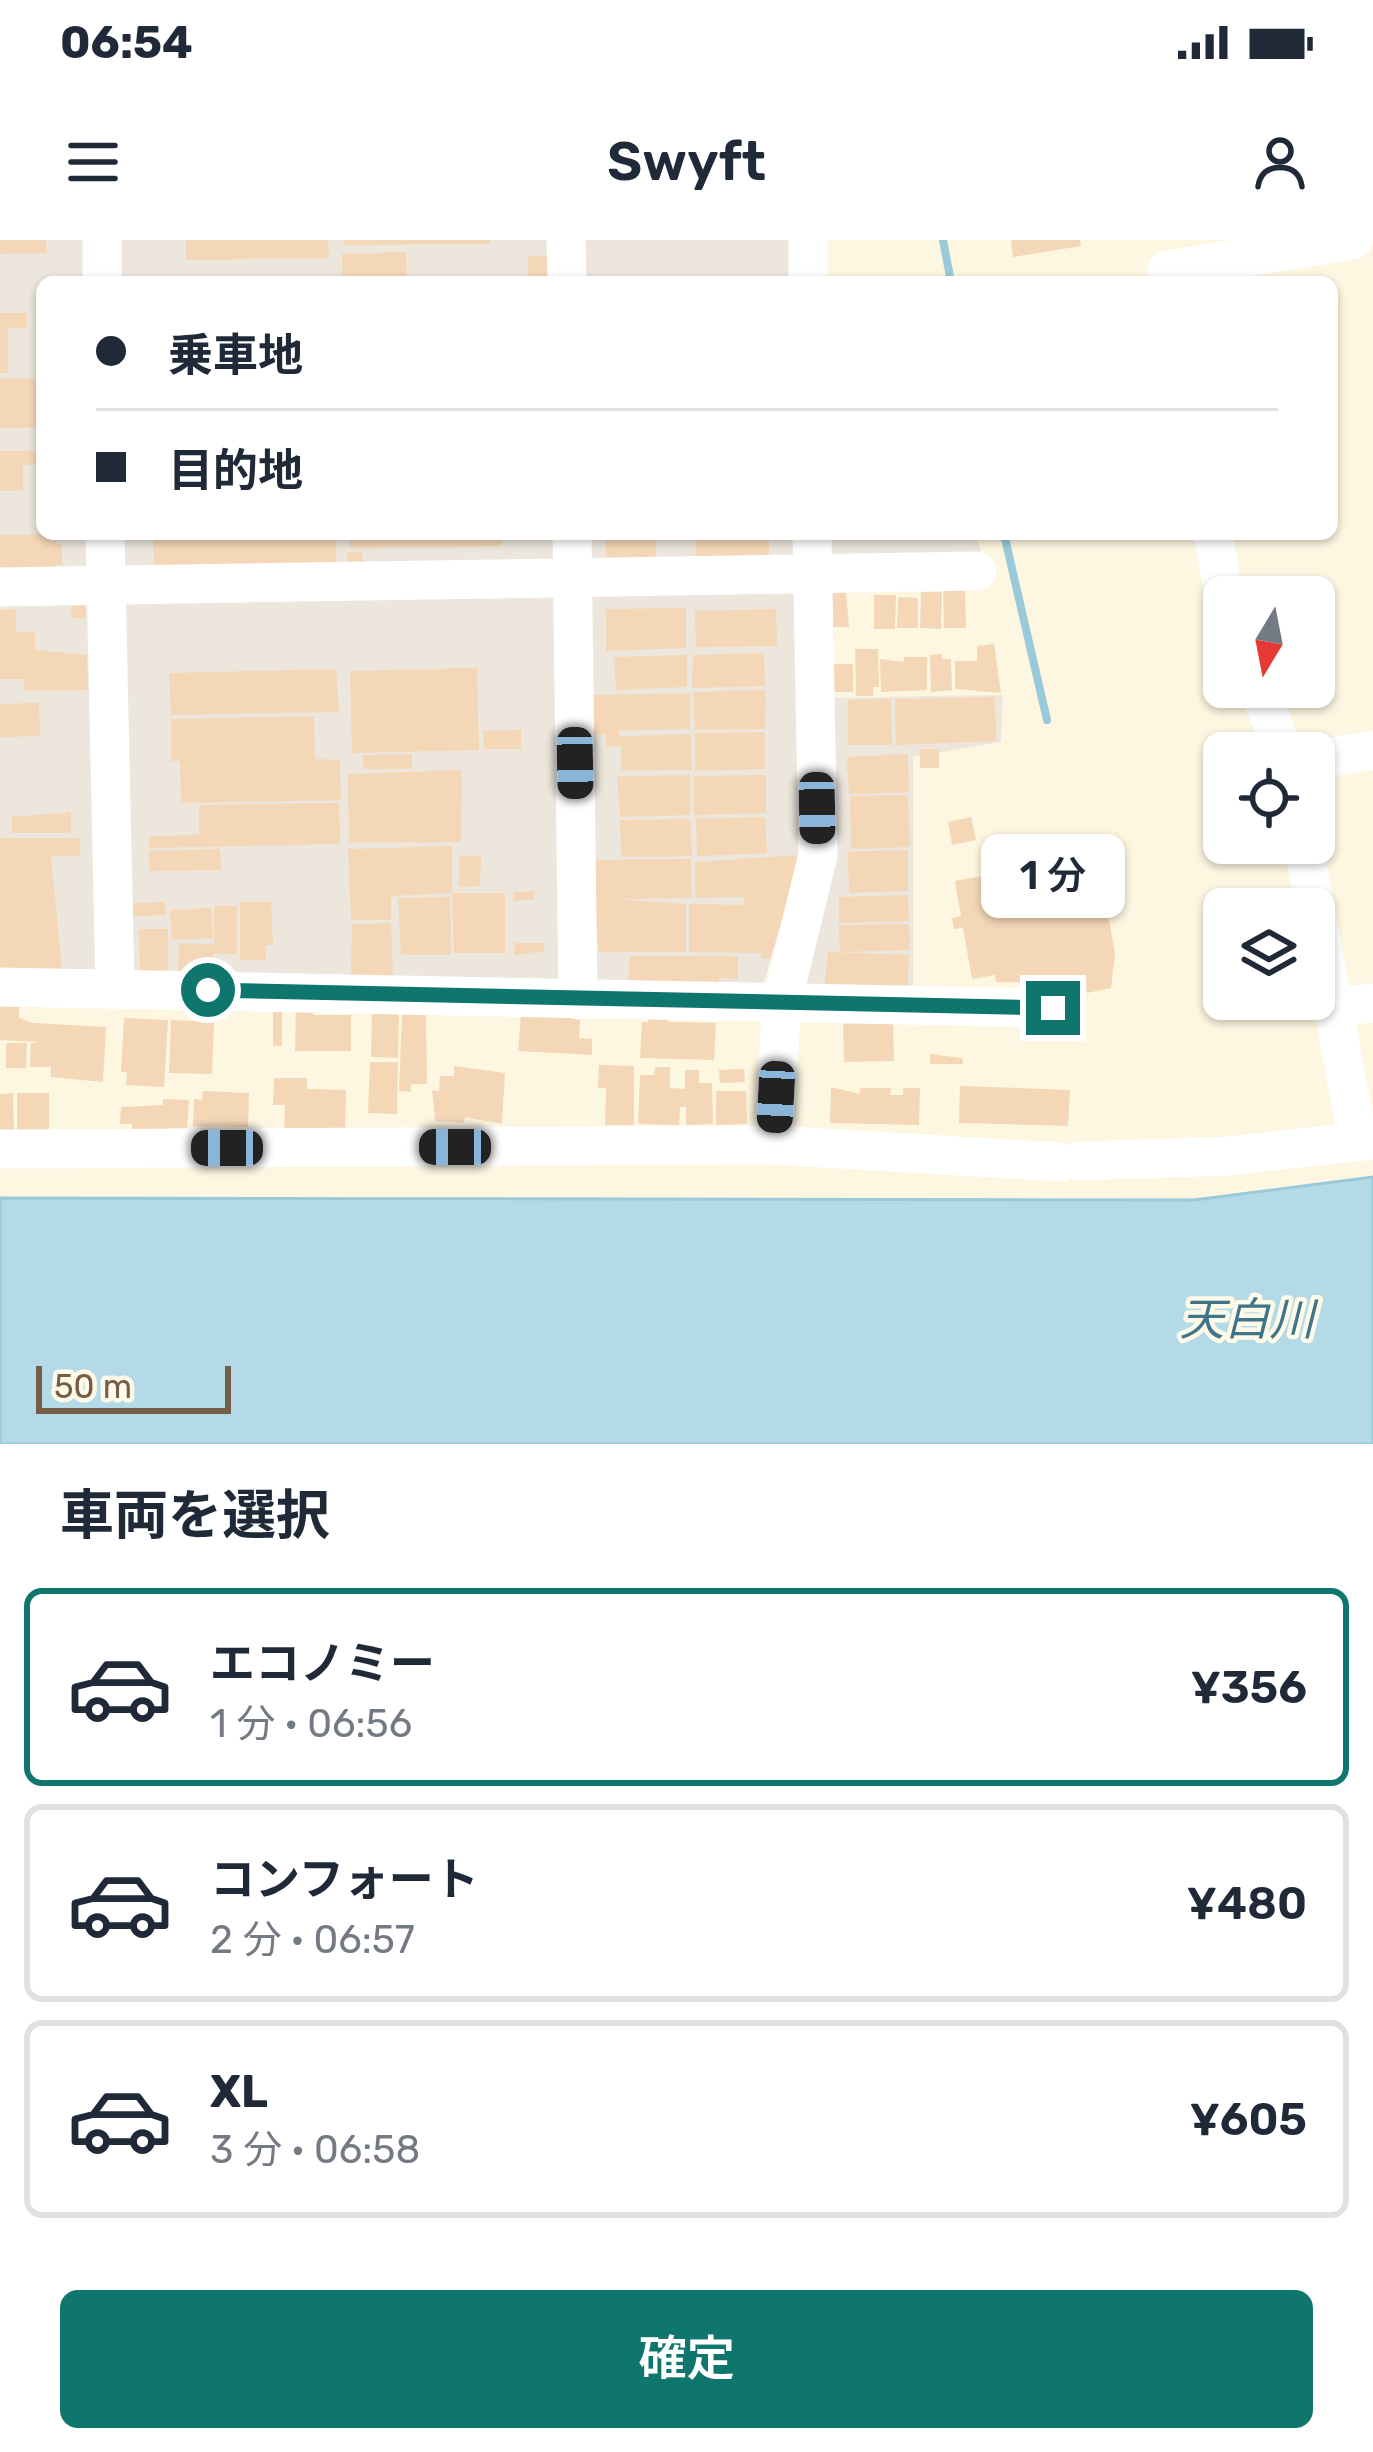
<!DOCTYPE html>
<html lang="ja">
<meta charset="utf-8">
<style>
body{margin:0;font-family:Rubik,"Noto Sans JP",sans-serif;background:#f6f6f7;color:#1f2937;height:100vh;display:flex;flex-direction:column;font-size:45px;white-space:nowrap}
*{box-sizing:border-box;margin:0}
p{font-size:39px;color:#747a83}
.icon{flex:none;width:66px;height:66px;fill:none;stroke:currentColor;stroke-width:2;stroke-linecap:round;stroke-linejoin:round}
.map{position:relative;height:1204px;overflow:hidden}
.drawer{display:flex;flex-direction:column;background:#fff;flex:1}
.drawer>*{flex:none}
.top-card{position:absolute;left:36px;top:36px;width:1302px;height:264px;border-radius:18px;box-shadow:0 3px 9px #0004;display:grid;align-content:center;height:264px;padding:0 60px;background:#fff}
.needle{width:78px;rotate:190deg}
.controls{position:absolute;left:1203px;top:336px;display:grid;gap:24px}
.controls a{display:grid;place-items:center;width:132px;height:132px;border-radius:18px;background:#fff;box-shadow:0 3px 9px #0004;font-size:60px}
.scale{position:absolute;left:36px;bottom:30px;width:195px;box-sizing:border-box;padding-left:12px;border:6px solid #765d46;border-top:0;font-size:33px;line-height:42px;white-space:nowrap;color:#765d46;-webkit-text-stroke:9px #fff9e8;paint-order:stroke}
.end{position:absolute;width:54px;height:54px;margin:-27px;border:15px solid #0f766e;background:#fff;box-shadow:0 0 0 6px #fff}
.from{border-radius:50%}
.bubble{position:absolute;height:84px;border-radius:18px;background:#fff;box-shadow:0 3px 9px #0004;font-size:39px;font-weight:600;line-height:84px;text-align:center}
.car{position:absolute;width:36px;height:72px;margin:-36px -18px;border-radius:15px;box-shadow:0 0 9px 3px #0007;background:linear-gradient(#222 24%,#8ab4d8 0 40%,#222 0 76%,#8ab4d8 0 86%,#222 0)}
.top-card b{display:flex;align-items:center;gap:42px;height:114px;font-size:45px}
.top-card b+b{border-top:3px solid #e0e1e3}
.top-card i{width:30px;height:30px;background:#1f2937}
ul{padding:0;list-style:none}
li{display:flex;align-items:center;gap:36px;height:198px;margin:0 24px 18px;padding:0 36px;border:6px solid #e0e1e3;border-radius:18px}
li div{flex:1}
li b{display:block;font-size:45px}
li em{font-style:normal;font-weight:600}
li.active{border-color:#0f766e}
li>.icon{width:108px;height:108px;stroke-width:1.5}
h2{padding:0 60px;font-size:54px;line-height:144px}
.cta{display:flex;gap:24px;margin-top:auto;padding:24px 60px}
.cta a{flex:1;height:138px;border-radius:18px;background:#0f766e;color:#fff;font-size:48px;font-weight:600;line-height:138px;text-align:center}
.status{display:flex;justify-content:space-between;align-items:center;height:84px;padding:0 60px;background:#fff;direction:ltr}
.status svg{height:33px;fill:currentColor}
header{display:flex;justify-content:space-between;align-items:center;height:156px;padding:0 60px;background:#fff;font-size:54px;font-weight:600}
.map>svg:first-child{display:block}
</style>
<div class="status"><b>06:54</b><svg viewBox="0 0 49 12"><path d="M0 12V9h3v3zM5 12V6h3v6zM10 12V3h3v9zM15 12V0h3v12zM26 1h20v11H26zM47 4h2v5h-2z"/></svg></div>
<header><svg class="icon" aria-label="menu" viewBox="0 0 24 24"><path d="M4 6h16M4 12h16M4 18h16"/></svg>Swyft<svg class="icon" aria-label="person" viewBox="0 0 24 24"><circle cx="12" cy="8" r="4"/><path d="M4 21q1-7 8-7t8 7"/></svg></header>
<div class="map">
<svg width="1373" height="1204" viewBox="0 0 1373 1204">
<rect width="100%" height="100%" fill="#fdf6e1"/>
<!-- industrial -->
<g fill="#ece6dc">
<polygon points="0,0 86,0 87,42 42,42 42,294 94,294 95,335 0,336"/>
<polygon points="114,0 552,0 553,42 115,42"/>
<polygon points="575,0 791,0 792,42 576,42"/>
<polygon points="122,294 557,294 558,324 123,334"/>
<polygon points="579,294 799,294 799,320 580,324"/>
<polygon points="822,294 977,294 982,320 822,322"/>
<polygon points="799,343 802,615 761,752 589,750 582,345"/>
<polygon points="556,345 564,750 130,738 122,355"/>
<polygon points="92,357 103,735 0,735 0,359"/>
<polygon points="1003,455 1001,502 913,517 913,751 791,751 818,458"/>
</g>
<!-- water -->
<polygon fill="#b4dae8" stroke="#9ac9da" stroke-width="3" points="1373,937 1373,1204 0,1204 0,958 1194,960"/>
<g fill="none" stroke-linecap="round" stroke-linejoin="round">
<!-- stream -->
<g stroke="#9ac9da" stroke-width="8">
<polyline points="943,0 951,42"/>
<polyline points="1004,294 1047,480"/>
</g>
</g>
<!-- building -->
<g fill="#f4d7b7">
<polygon points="0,0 46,0 47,13 0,14"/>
<polygon points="186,0 328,0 329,18 186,20"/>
<polygon points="344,0 490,0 490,4 344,5"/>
<polygon points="1011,0 1080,0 1081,6 1013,17"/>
<polygon points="406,12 407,42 343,42 342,14"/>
<rect x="528" y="16" width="23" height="26"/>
<polygon points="0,73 27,73 27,88 8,88 8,133 0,133"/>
<polygon points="42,138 42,187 0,188 0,139"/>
<polygon points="0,211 42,211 42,224 23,225 23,251 0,251"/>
<polygon points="56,294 56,304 62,304 62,325 56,325 56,334 0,335 0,295"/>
<polygon points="153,294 336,294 336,326 154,329"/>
<polygon points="349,294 501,294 502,306 349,308"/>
<rect x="606" y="294" width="50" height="25"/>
<polygon points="696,294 769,294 769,320 696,321"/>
<polygon points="362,312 363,326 348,326 347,313"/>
<polygon points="965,349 966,388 944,388 943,350"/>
<polygon points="846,352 849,387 830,387 828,353"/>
<polygon points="921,352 942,352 941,389 920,388"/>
<polygon points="874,355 896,355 895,389 874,389"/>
<polygon points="898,357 918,358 918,388 897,388"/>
<polygon points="85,365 86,378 72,378 71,366"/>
<polygon points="686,368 686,408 606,411 606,369"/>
<polygon points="16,369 16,392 35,392 35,410 87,415 88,450 24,451 24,439 0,439 0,370"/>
<polygon points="776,369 777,406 696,407 695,371"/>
<polygon points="994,404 1001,453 955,449 955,421 977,421 977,406"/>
<polygon points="855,409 878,409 879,447 873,447 873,456 856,456"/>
<polygon points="764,413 765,446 692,448 693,415"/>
<polygon points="942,414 942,419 951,419 952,450 931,452 930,415"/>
<polygon points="687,415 687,447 616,450 614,417"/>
<polygon points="904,417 927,417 927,450 881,452 880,419 904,422"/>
<rect x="832" y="424" width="21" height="28"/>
<polygon points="477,428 479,510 352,513 350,431"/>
<polygon points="336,429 339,472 171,475 169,433"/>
<polygon points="766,450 765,489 695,490 693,452"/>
<polygon points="690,453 690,489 619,491 619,496 691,494 692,530 621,531 621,506 606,507 606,494 591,494 592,455"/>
<polygon points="995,457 996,501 896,505 895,459"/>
<polygon points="891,459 892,505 848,505 848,460"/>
<polygon points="39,463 40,496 0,497 0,464"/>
<polygon points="314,476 315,519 340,520 341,560 181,563 180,521 171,521 171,479"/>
<polygon points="521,490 521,509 484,509 483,491"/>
<polygon points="765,492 765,529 695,531 695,493"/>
<rect x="920" y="509" width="19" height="19"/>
<polygon points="412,514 412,529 363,529 363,515"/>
<polygon points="908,514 909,552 849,554 847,517"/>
<polygon points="462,530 461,602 349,603 348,534"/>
<polygon points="690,535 690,575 620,577 617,536"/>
<polygon points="766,535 766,573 694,575 694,536"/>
<polygon points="908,555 910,607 851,609 850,556"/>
<polygon points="339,563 340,604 149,608 149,596 199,595 199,565"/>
<polygon points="71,572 71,593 12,593 12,577"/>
<polygon points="765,577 767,613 697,616 696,579"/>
<polygon points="971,577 976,600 952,605 948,582"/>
<polygon points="690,579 692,616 621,617 620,580"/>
<polygon points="0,598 80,598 80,616 51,616 62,730 0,731"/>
<polygon points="452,606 452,653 391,656 391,680 351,680 348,609"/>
<polygon points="220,609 221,630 149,631 149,611"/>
<polygon points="908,610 908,651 849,653 848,612"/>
<polygon points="802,615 770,719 761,718 762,713 689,712 689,664 744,665 744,657 695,658 695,622"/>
<polygon points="1097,615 1115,713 1111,748 1087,753 1085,743 996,742 995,735 972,739 963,688 954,689 952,678 961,676 955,641"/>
<polygon points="459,616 481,616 480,646 459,647"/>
<polygon points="691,619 692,658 614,659 686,664 686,712 599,712 589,620"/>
<polygon points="534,651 534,660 514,661 513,652"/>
<polygon points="452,653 505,653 505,713 454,713"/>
<polygon points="908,655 909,681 839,683 839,657"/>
<polygon points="450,657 451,715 401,715 398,658"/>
<polygon points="165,662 166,675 133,676 133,663"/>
<polygon points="240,662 271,662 273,705 266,705 266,720 240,720"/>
<polygon points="214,666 237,666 237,714 213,714 213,736 178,735 179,703 214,704"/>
<polygon points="211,668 213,698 172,700 170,670"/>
<polygon points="391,683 393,739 351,739 352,684"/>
<polygon points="909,684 910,710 840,712 839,685"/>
<polygon points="139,689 168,689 168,734 140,734"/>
<polygon points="515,703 544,703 544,711 514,715"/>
<polygon points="828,712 909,715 907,753 824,749"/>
<polygon points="630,716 738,716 738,739 719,738 719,750 628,750"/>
<polygon points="0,760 19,760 19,778 34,783 106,787 103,842 51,837 51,827 30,827 31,803 39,802 0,800"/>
<polygon points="296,766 313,767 313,775 351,775 351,811 295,811"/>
<rect x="273" y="770" width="9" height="36"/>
<polygon points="372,772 399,772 398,818 371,817"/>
<polygon points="402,774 426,775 427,844 411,844 411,852 399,851"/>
<polygon points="521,775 580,778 579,798 592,799 592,815 518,811"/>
<polygon points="648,775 668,775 668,782 716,783 714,820 640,818 642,782 648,782"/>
<polygon points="124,778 168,780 164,847 126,845 127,832 121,832"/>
<polygon points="171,780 214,782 212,834 169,833"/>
<polygon points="893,780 894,821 844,822 843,781"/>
<polygon points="6,803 27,803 26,828 6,828"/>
<polygon points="930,814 962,818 963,824 930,824"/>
<polygon points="370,822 398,822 397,874 368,873"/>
<polygon points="599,825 634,826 634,885 605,885 606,848 598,848"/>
<polygon points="454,826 505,833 502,884 465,877 464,883 435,881 432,850 439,851 440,836 454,836"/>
<polygon points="655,827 670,827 670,848 685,849 685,830 699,830 699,843 712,843 713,884 686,885 686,867 680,867 679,885 638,884 640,835 654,835"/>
<polygon points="744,829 745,842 720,843 719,830"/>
<polygon points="274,838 307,838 307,849 346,850 345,894 284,893 285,865 273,865"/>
<polygon points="960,846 1070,850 1068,886 959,883"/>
<polygon points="831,847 860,854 860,848 891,848 890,855 903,855 903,848 920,848 919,885 830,883"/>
<polygon points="203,851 249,853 248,887 193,886 194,859 202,860"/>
<polygon points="716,851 746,851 747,884 716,885"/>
<polygon points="13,853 14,892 0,892 0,854"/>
<rect x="17" y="853" width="32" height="40"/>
<polygon points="163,859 189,860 187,888 132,890 132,884 120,884 121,867 163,865"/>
</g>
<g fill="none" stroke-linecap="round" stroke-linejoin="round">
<!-- minor -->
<g stroke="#fff" stroke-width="39">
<polyline points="102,0 102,42"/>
<polyline points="566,0 567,42"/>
<polyline points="808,0 808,42"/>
<polyline points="1167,30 1353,0"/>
<polyline points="105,294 115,747"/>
<polyline points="572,294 578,760"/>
<polyline points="1213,294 1224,357"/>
<polyline points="0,347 977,331"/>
<polyline points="1258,447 1284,513"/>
<polyline points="1314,520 1373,510"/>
<polyline points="1303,603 1358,902"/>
<polyline points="0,747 1053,768"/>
<polyline points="1333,767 1373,763"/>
<polyline points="773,905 782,762 818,615 812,294"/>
<polyline points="0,909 773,905 1060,922"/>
<polyline points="1080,921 1229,916 1373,900"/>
</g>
</g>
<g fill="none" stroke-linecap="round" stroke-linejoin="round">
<!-- route -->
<polyline stroke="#0f766e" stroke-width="15" points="208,750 1053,768"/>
</g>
<g text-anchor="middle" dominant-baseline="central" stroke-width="9" stroke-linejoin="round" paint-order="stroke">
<!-- water labels -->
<g font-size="45" font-style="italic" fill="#3f758b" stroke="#fff9e8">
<text x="1247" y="1079">天白川</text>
</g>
</g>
</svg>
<div class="controls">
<a><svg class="needle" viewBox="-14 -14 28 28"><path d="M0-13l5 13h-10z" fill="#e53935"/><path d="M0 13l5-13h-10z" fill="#747a83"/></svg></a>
<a><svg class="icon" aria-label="locate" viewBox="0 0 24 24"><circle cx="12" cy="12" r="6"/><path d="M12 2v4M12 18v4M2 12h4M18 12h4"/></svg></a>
<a><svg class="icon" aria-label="layers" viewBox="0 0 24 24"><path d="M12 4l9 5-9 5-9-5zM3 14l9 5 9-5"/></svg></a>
</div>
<div class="scale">50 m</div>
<i class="end from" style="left:208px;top:750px"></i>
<i class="end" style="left:1053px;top:768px"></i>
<div class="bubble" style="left:981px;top:594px;width:144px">1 分</div>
<i class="car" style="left:575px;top:523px;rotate:179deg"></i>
<i class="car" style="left:817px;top:568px;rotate:179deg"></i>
<i class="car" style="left:776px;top:857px;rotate:183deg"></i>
<i class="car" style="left:455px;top:907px;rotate:270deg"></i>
<i class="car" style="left:227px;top:908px;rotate:270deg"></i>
<div class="top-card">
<b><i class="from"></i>乗車地</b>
<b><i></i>目的地</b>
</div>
</div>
<section class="drawer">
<h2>車両を選択</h2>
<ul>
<li class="active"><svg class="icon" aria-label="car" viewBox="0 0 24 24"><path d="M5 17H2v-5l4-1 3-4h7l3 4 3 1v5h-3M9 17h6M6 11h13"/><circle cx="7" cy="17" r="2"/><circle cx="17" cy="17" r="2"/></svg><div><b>エコノミー</b><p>1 分 · 06:56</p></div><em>¥356</em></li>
<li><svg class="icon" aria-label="car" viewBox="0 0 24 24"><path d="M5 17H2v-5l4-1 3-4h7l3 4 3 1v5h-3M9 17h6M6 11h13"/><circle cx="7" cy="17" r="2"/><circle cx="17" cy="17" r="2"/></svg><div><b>コンフォート</b><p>2 分 · 06:57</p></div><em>¥480</em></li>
<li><svg class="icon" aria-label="car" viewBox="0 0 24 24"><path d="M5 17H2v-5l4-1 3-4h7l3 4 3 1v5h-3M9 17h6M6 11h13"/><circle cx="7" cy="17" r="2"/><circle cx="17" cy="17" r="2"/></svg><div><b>XL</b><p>3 分 · 06:58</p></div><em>¥605</em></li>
</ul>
<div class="cta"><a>確定</a></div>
</section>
